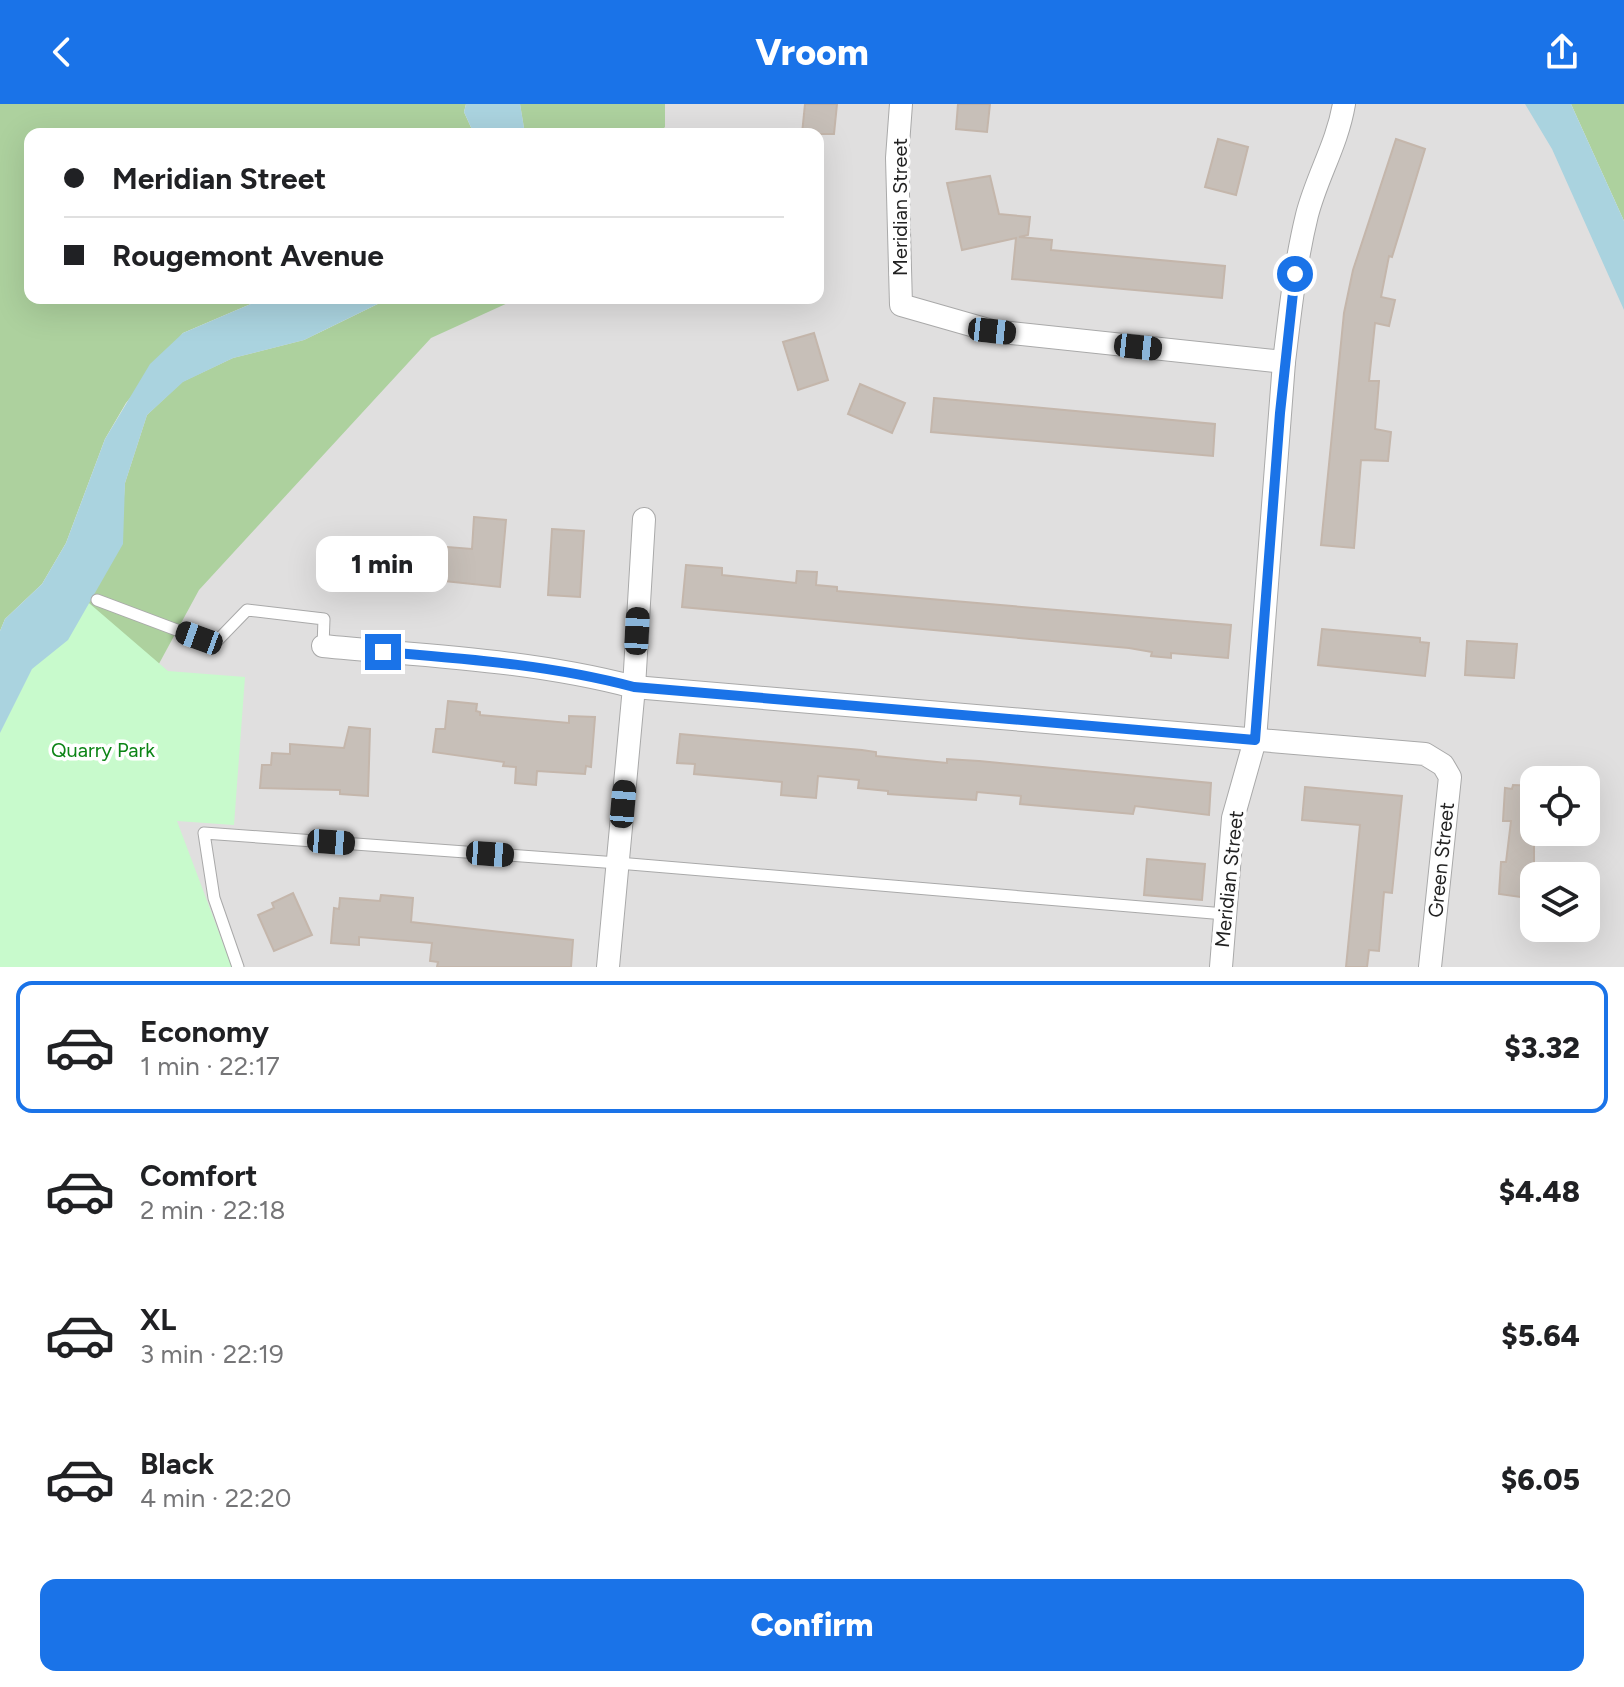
<!DOCTYPE html>
<meta charset="utf-8">
<style>
body{margin:0;font-family:Figtree,sans-serif;background:#f2f2f2;color:#202124;height:100vh;display:flex;flex-direction:column;font-size:30px;white-space:nowrap}
*{box-sizing:border-box;margin:0}
p{font-size:26px;color:#757577}
.icon{flex:none;width:44px;height:44px;fill:none;stroke:currentColor;stroke-width:2;stroke-linecap:round;stroke-linejoin:round}
.map{position:relative;height:863px;overflow:hidden}
.drawer{display:flex;flex-direction:column;background:#fff;flex:1}
.drawer>*{flex:none}
.guide{position:absolute;left:24px;top:24px;width:800px;height:176px;border-radius:16px;box-shadow:0 8px 32px #0002;display:grid;align-content:center;height:176px;padding:0 40px;background:#fff}
.buttons{position:absolute;left:1520px;top:662px;display:grid;gap:16px}
.buttons a{display:grid;place-items:center;width:80px;height:80px;border-radius:16px;background:#fff;box-shadow:0 8px 32px #0002;font-size:40px}
.end{position:absolute;width:36px;height:36px;margin:-18px;border:10px solid #1a73e8;background:#fff;box-shadow:0 0 0 4px #fff}
.from{border-radius:50%}
.bubble{position:absolute;height:56px;border-radius:16px;background:#fff;box-shadow:0 8px 32px #0002;font-size:26px;font-weight:800;line-height:56px;text-align:center}
.car{position:absolute;width:24px;height:48px;margin:-24px -12px;border-radius:10px;box-shadow:0 0 6px 2px #0007;background:linear-gradient(#222 24%,#8ab4d8 0 40%,#222 0 76%,#8ab4d8 0 86%,#222 0)}
.guide b{display:flex;align-items:center;gap:28px;height:76px;font-size:30px}
.guide b+b{border-top:2px solid #e0e0e0}
.guide i{width:20px;height:20px;background:#202124}
ul{padding:14px 0 0;list-style:none}
li{display:flex;align-items:center;gap:24px;height:132px;margin:0 16px 12px;padding:0 24px;border:4px solid transparent;border-radius:16px}
li div{flex:1}
li b{display:block;font-size:30px}
li em{font-style:normal;font-weight:800}
li.selected{border-color:#1a73e8}
li>.icon{width:72px;height:72px;stroke-width:1.5}
.cta{display:flex;gap:16px;margin-top:auto;padding:16px 40px}
.cta a{flex:1;height:92px;border-radius:16px;background:#1a73e8;color:#fff;font-size:32px;font-weight:800;line-height:92px;text-align:center}
header{display:flex;justify-content:space-between;align-items:center;height:104px;padding:0 40px;background:#1a73e8;color:#fff;font-size:36px;font-weight:800}
.map>svg:first-child{display:block}
</style>
<header><svg class="icon" aria-label="back" viewBox="0 0 24 24"><path d="M15 5l-7 7 7 7"/></svg>Vroom<svg class="icon" aria-label="share" viewBox="0 0 24 24"><path d="M12 15V3M7 8l5-5 5 5M5 13v7h14v-7"/></svg></header>
<div class="map">
<svg width="1624" height="863" viewBox="0 0 1624 863">
<rect width="100%" height="100%" fill="#f2efe9"/>
<!-- residential -->
<path fill="#e0dfdf" fill-rule="evenodd" d="M 511,0 L 1549,0 L 1624,139 L 1624,863 L 0,863 L 0,598 L 138,328 L 158,262 L 332,227 L 395,194 L 818,194 L 818,30 L 512,30 ZM 1534,676 L 1586,676 L 1586,728 L 1534,728 ZM 1534,772 L 1586,772 L 1586,824 L 1534,824 Z"/>
<!-- forest -->
<g fill="#add19e">
<polygon points="0,0 466,0 464,8 474,30 30,30 30,194 265,194 183,229 126,299 105,335 66,439 42,480 5,515 0,527"/>
<polygon points="520,0 665,0 665,23 658,30 525,30"/>
<polygon points="1571,0 1624,0 1624,117"/>
<polygon points="390,194 519,194 431,234 199,486 148,580 0,629 123,407 125,379 147,311 182,278 233,254 304,236"/>
</g>
<!-- park -->
<polygon fill="#c8facc" points="75,487 168,567 245,573 234,721 177,717 232,863 0,863 0,593"/>
<!-- water -->
<g fill="#aad3df">
<polygon points="466,0 520,0 525,30 474,30 464,8"/>
<polygon points="1525,0 1571,0 1624,117 1624,206 1552,45"/>
<polygon points="265,194 390,194 304,236 233,254 183,278 147,311 125,379 123,440 68,536 32,565 0,629 0,527 5,515 42,480 66,439 105,335 150,260 183,229"/>
</g>
<!-- building -->
<g fill="#c7bfb8" stroke="#c4b6ab" stroke-width="2">
<polygon points="805,0 837,0 834,30 802,30"/>
<polygon points="958,0 990,0 987,28 956,25"/>
<polygon points="1218,35 1248,43 1236,91 1205,83"/>
<polygon points="1396,35 1425,45 1392,153 1389,152 1381,193 1395,196 1389,222 1375,219 1369,277 1379,277 1375,325 1391,328 1388,357 1361,356 1354,444 1321,441 1344,209 1353,166"/>
<polygon points="990,72 999,110 1030,113 1028,131 1019,133 1052,136 1051,146 1225,162 1222,194 1012,175 1016,134 962,146 947,79"/>
<polygon points="814,229 828,276 798,286 783,238"/>
<polygon points="860,280 905,299 892,329 848,310"/>
<polygon points="934,294 1215,320 1213,352 931,328"/>
<polygon points="474,413 506,416 500,483 407,473 410,440 472,445"/>
<polygon points="552,425 584,427 580,493 548,491"/>
<polygon points="686,461 722,464 722,471 796,479 797,467 817,468 816,481 837,483 837,487 1231,521 1228,554 1171,549 1171,554 1151,552 1152,548 1129,544 682,503"/>
<polygon points="1322,525 1420,534 1420,538 1429,539 1425,572 1318,561"/>
<polygon points="1467,537 1517,540 1514,574 1465,571"/>
<polygon points="448,597 477,600 476,607 480,608 480,611 569,619 569,612 595,613 591,663 586,662 585,670 537,667 536,681 515,679 516,663 503,662 504,658 433,648 436,625 445,625"/>
<polygon points="349,623 370,625 368,692 340,690 340,686 260,684 262,661 271,661 272,649 290,650 290,640 344,644"/>
<polygon points="680,630 862,646 876,648 876,652 947,659 947,655 979,657 1211,679 1209,711 1135,702 1133,710 1020,700 1021,692 977,688 976,696 888,690 888,687 858,684 859,676 818,672 816,694 781,691 782,678 694,670 695,660 677,659"/>
<polygon points="1513,681 1534,682 1534,795 1499,790 1501,758 1506,758 1511,717 1503,717 1505,684 1512,685"/>
<polygon points="1305,683 1402,692 1392,789 1384,788 1379,847 1369,846 1367,863 1346,863 1360,721 1302,716"/>
<polygon points="1147,755 1205,760 1202,796 1144,791"/>
<polygon points="293,789 312,831 274,847 258,811 274,804 272,799"/>
<polygon points="381,791 413,794 411,818 573,836 571,863 437,863 438,858 430,857 432,839 359,833 359,841 331,839 334,804 339,805 340,794 380,797"/>
</g>
<g fill="none" stroke-linecap="round" stroke-linejoin="round">
<!-- lane casing -->
<g stroke="#a9a9a9" stroke-width="13">
<g id="lane">
<polyline points="97,496 214,540 247,506 324,515 323,542"/>
<polyline points="238,863 214,794 204,729 618,759 1225,810"/>
</g>
</g>
<!-- street casing -->
<g stroke="#a9a9a9" stroke-width="24">
<g id="street">
<path d="M 901,0 L 897,54 L 901,201 L 992,227 L 1284,258 C 1290,209 1295,160 1307,111 C 1317,72 1337,41 1344,0"/>
<path d="M 323,542 C 427,552 532,556 634,583 L 1425,650 L 1443,661 L 1450,673 L 1430,863"/>
<polyline points="608,863 634,583 644,415"/>
<polyline points="1221,863 1233,714 1255,636 1284,258"/>
</g>
</g>
<!-- lane -->
<use href="#lane" stroke="#fff" stroke-width="11"/>
<!-- street -->
<use href="#street" stroke="#fff" stroke-width="22"/>
</g>
<g fill="none" stroke-linecap="round" stroke-linejoin="round">
<!-- route -->
<path stroke="#1a73e8" stroke-width="10" d="M 383,548 C 468,555 551,561 634,583 L 1255,636 L 1280,309 L 1295,170"/>
</g>
<g text-anchor="middle" dominant-baseline="central" stroke-width="7" stroke-linejoin="round" paint-order="stroke">
<!-- street labels -->
<g font-size="20" fill="#222" stroke="#fff">
<text transform="translate(900 103) rotate(-90)">Meridian Street</text>
<text transform="translate(1441 756) rotate(-84)">Green Street</text>
<text transform="translate(1229 775) rotate(-84)">Meridian Street</text>
</g>
<!-- park labels -->
<g font-size="20" fill="#0c8416" stroke="#fff">
<text x="103" y="646">Quarry Park</text>
</g>
</g>
</svg>
<div class="buttons">
<a><svg class="icon" aria-label="locate" viewBox="0 0 24 24"><circle cx="12" cy="12" r="6"/><path d="M12 2v4M12 18v4M2 12h4M18 12h4"/></svg></a>
<a><svg class="icon" aria-label="layers" viewBox="0 0 24 24"><path d="M12 4l9 5-9 5-9-5zM3 14l9 5 9-5"/></svg></a>
</div>
<i class="end from" style="left:1295px;top:170px"></i>
<i class="end" style="left:383px;top:548px"></i>
<div class="bubble" style="left:316px;top:432px;width:132px">1 min</div>
<i class="car" style="left:992px;top:227px;rotate:96deg"></i>
<i class="car" style="left:1138px;top:243px;rotate:96deg"></i>
<i class="car" style="left:637px;top:527px;rotate:3deg"></i>
<i class="car" style="left:199px;top:534px;rotate:290deg"></i>
<i class="car" style="left:623px;top:700px;rotate:5deg"></i>
<i class="car" style="left:331px;top:738px;rotate:94deg"></i>
<i class="car" style="left:490px;top:750px;rotate:94deg"></i>
<div class="guide">
<b><i class="from"></i>Meridian Street</b>
<b><i></i>Rougemont Avenue</b>
</div>
</div>
<section class="drawer">
<ul>
<li class="selected"><svg class="icon" aria-label="car" viewBox="0 0 24 24"><path d="M5 17H2v-5l4-1 3-4h7l3 4 3 1v5h-3M9 17h6M6 11h13"/><circle cx="7" cy="17" r="2"/><circle cx="17" cy="17" r="2"/></svg><div><b>Economy</b><p>1 min · 22:17</p></div><em>$3.32</em></li>
<li><svg class="icon" aria-label="car" viewBox="0 0 24 24"><path d="M5 17H2v-5l4-1 3-4h7l3 4 3 1v5h-3M9 17h6M6 11h13"/><circle cx="7" cy="17" r="2"/><circle cx="17" cy="17" r="2"/></svg><div><b>Comfort</b><p>2 min · 22:18</p></div><em>$4.48</em></li>
<li><svg class="icon" aria-label="car" viewBox="0 0 24 24"><path d="M5 17H2v-5l4-1 3-4h7l3 4 3 1v5h-3M9 17h6M6 11h13"/><circle cx="7" cy="17" r="2"/><circle cx="17" cy="17" r="2"/></svg><div><b>XL</b><p>3 min · 22:19</p></div><em>$5.64</em></li>
<li><svg class="icon" aria-label="car" viewBox="0 0 24 24"><path d="M5 17H2v-5l4-1 3-4h7l3 4 3 1v5h-3M9 17h6M6 11h13"/><circle cx="7" cy="17" r="2"/><circle cx="17" cy="17" r="2"/></svg><div><b>Black</b><p>4 min · 22:20</p></div><em>$6.05</em></li>
</ul>
<div class="cta"><a>Confirm</a></div>
</section>
